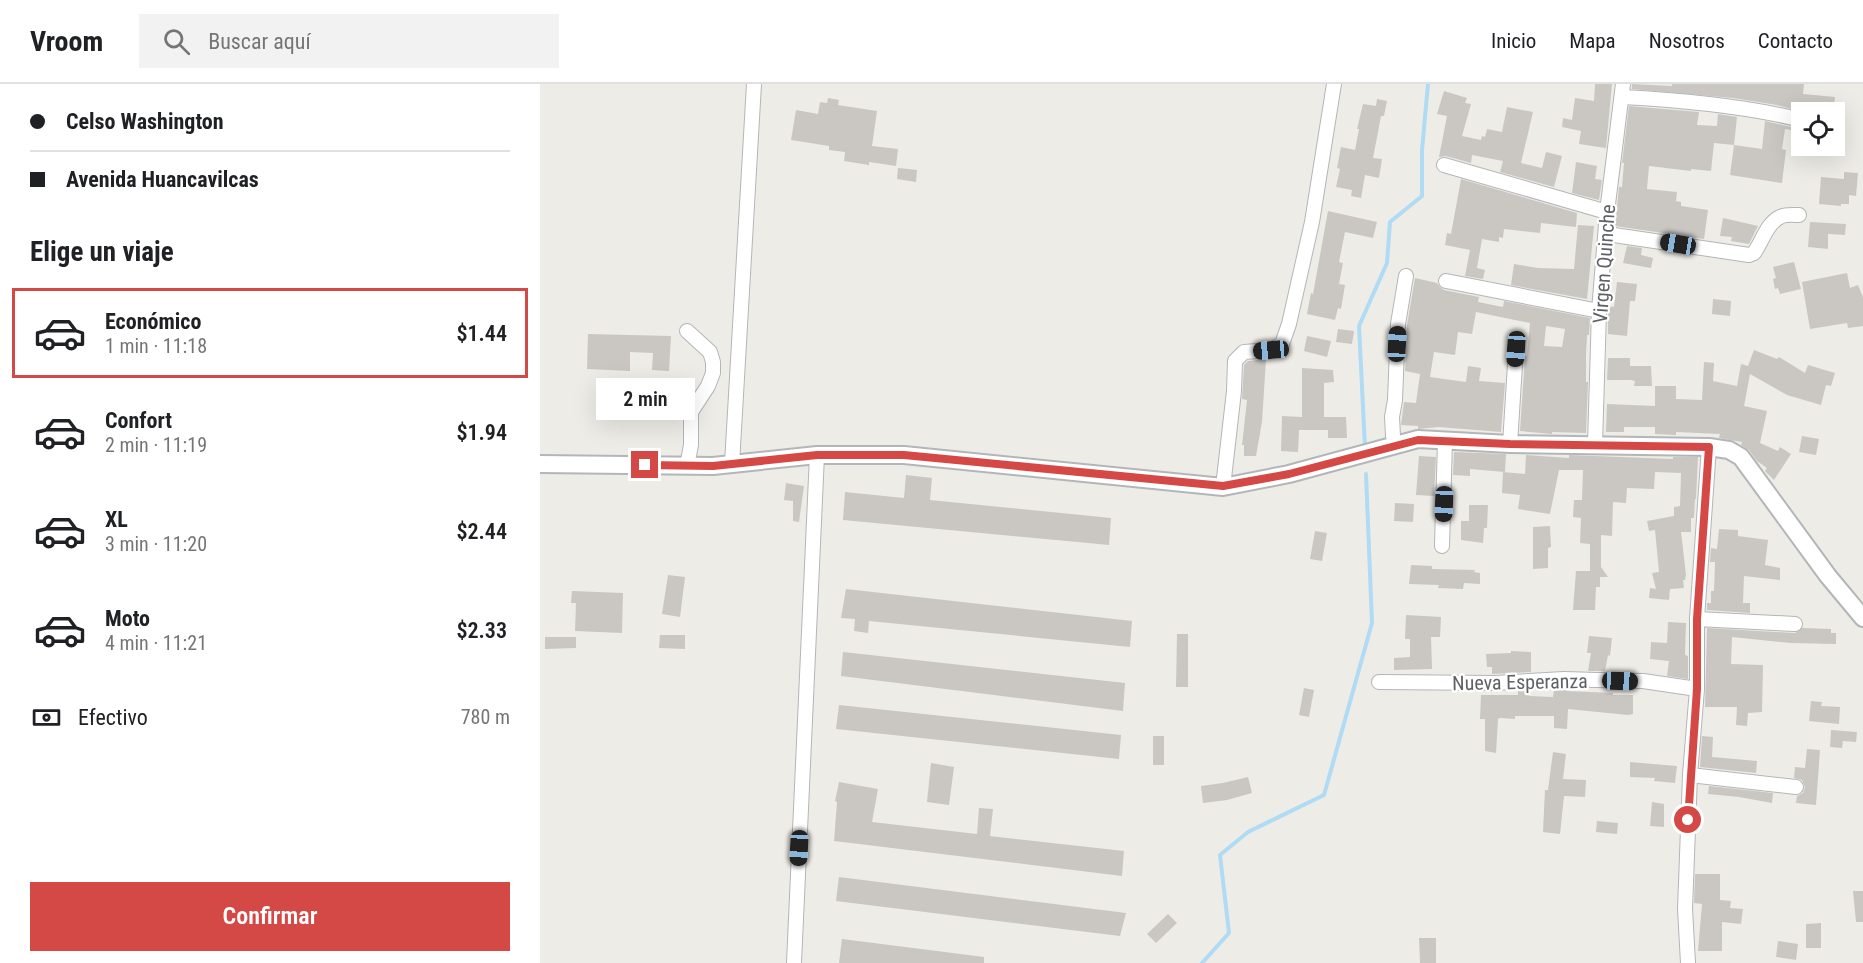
<!DOCTYPE html>
<html lang="es">
<meta charset="utf-8">
<style>
body{margin:0;font-family:"Roboto Condensed",sans-serif;background:#f2f2f2;color:#202124;height:100vh;display:flex;flex-direction:column;font-size:22px;white-space:nowrap}
*{box-sizing:border-box;margin:0}
p{font-size:20px;color:#757577}
.icon{flex:none;width:33px;height:33px;fill:none;stroke:currentColor;stroke-width:2;stroke-linecap:round;stroke-linejoin:round}
.map{position:relative;flex:1;overflow:hidden}
.panel{display:flex;flex-direction:column;background:#fff;width:540px}
.panel>*{flex:none}
.banner{display:grid;align-content:center;height:132px;padding:0 30px;background:#fff}
.fabs{position:absolute;left:1251px;top:18px;display:grid;gap:12px}
.fabs a{display:grid;place-items:center;width:54px;height:54px;border-radius:0px;background:#fff;box-shadow:0 6px 24px #0002;font-size:30px}
.end{position:absolute;width:27px;height:27px;margin:-14px;border:8px solid #d44946;background:#fff;box-shadow:0 0 0 3px #fff}
.from{border-radius:50%}
.bubble{position:absolute;height:42px;border-radius:0px;background:#fff;box-shadow:0 6px 24px #0002;font-size:20px;font-weight:600;line-height:42px;text-align:center}
.car{position:absolute;width:18px;height:36px;margin:-18px -9px;border-radius:8px;box-shadow:0 0 4px 2px #0007;background:linear-gradient(#222 24%,#8ab4d8 0 40%,#222 0 76%,#8ab4d8 0 86%,#222 0)}
.banner b{display:flex;align-items:center;gap:21px;height:57px;font-size:22px}
.banner b+b{border-top:2px solid #e0e0e0}
.banner i{width:15px;height:15px;background:#202124}
ul{padding:0;list-style:none}
li{display:flex;align-items:center;gap:18px;height:90px;margin:0 12px 9px;padding:0 18px;border:3px solid transparent;border-radius:0px}
li div{flex:1}
li b{display:block;font-size:22px}
li em{font-style:normal;font-weight:600}
li.selected{border-color:#d44946}
li>.icon{width:54px;height:54px;stroke-width:1.5}
h2{padding:0 30px;font-size:27px;line-height:72px}
.pay{display:flex;align-items:center;gap:15px;height:66px;padding:0 30px;font-size:22px}
.pay p{margin-inline-start:auto}
.action{display:flex;gap:12px;margin-top:auto;padding:12px 30px}
.action a{flex:1;height:69px;border-radius:0px;background:#d44946;color:#fff;font-size:24px;font-weight:600;line-height:69px;text-align:center}
header{display:flex;align-items:center;gap:36px;box-sizing:border-box;height:84px;padding:0 30px;background:#fff;border-bottom:2px solid #e0e0e0}
header strong{font-size:28px}
nav{display:flex;gap:33px;margin-inline-start:auto;font-size:21px}
.search{width:420px;height:54px;background:#f2f2f2;display:flex;align-items:center;gap:15px;box-sizing:border-box;padding:0 21px;border-radius:0px;color:#757577;font-size:22px}
main{display:flex;flex:1;min-height:0}
.map>svg:first-child{display:block}
</style>
<header>
<strong>Vroom</strong>
<div class="search"><svg class="icon" aria-label="search" viewBox="0 0 24 24"><circle cx="10" cy="10" r="6"/><path d="M15 15l6 6"/></svg>Buscar aquí</div>
<nav><a>Inicio</a><a>Mapa</a><a>Nosotros</a><a>Contacto</a></nav>
</header>
<main>
<section class="panel">
<div class="banner">
<b><i class="from"></i>Celso Washington</b>
<b><i></i>Avenida Huancavilcas</b>
</div>
<h2>Elige un viaje</h2>
<ul>
<li class="selected"><svg class="icon" aria-label="car" viewBox="0 0 24 24"><path d="M5 17H2v-5l4-1 3-4h7l3 4 3 1v5h-3M9 17h6M6 11h13"/><circle cx="7" cy="17" r="2"/><circle cx="17" cy="17" r="2"/></svg><div><b>Económico</b><p>1 min · 11:18</p></div><em>$1.44</em></li>
<li><svg class="icon" aria-label="car" viewBox="0 0 24 24"><path d="M5 17H2v-5l4-1 3-4h7l3 4 3 1v5h-3M9 17h6M6 11h13"/><circle cx="7" cy="17" r="2"/><circle cx="17" cy="17" r="2"/></svg><div><b>Confort</b><p>2 min · 11:19</p></div><em>$1.94</em></li>
<li><svg class="icon" aria-label="car" viewBox="0 0 24 24"><path d="M5 17H2v-5l4-1 3-4h7l3 4 3 1v5h-3M9 17h6M6 11h13"/><circle cx="7" cy="17" r="2"/><circle cx="17" cy="17" r="2"/></svg><div><b>XL</b><p>3 min · 11:20</p></div><em>$2.44</em></li>
<li><svg class="icon" aria-label="car" viewBox="0 0 24 24"><path d="M5 17H2v-5l4-1 3-4h7l3 4 3 1v5h-3M9 17h6M6 11h13"/><circle cx="7" cy="17" r="2"/><circle cx="17" cy="17" r="2"/></svg><div><b>Moto</b><p>4 min · 11:21</p></div><em>$2.33</em></li>
</ul>
<div class="pay"><svg class="icon" aria-label="cash" viewBox="0 0 24 24"><path d="M3 7h18v10H3z"/><circle cx="12" cy="12" r="2"/></svg>Efectivo<p>780 m</p></div>
<div class="action"><a>Confirmar</a></div>
</section>
<div class="map">
<svg width="1323" height="879" viewBox="0 0 1323 879">
<rect width="100%" height="100%" fill="#eeece6"/>
<g fill="none" stroke-linecap="round" stroke-linejoin="round">
<!-- stream -->
<g stroke="#b0dbf5" stroke-width="4">
<polyline points="825,364 819,242 847,179 850,138 882,112 882,66 888,0"/>
<polyline points="662,879 689,849 680,771 708,748 784,711 832,539 826,390"/>
</g>
</g>
<!-- building -->
<g fill="#cac7c3" fill-rule="evenodd">
<polygon points="1055,0 1072,0 1066,64 1039,60 1041,47 1022,43 1023,34 1032,36 1035,14 1054,17"/>
<polygon points="1092,0 1132,2 1132,0 1264,0 1263,10 1295,13 1293,28 1263,28 1237,21 1193,14 1092,5"/>
<polygon points="904,7 927,14 925,19 931,20 922,52 941,56 942,52 945,53 947,45 962,48 967,23 993,28 981,79 1002,84 1006,68 1022,72 1014,103 960,88 963,77 932,71 931,79 906,72 899,73 907,32 897,30"/>
<polygon points="288,14 299,16 298,21 337,27 332,62 358,65 356,82 329,78 329,81 304,77 305,68 289,66 289,62 251,56 256,26 278,30 280,18 287,19"/>
<polygon points="837,15 847,17 844,32 841,32 833,74 842,75 839,94 825,91 821,114 811,112 812,106 796,103 800,85 797,84 801,63 815,66 819,45 817,45 823,20 836,22"/>
<polygon points="1089,22 1159,28 1157,41 1177,42 1178,30 1197,33 1194,61 1174,59 1171,87 1151,85 1151,87 1109,82 1107,105 1137,108 1136,117 1141,118 1141,122 1168,126 1164,155 1075,142 1079,103 1082,103 1084,79 1082,79"/>
<polygon points="1225,37 1251,43 1251,46 1245,45 1242,65 1246,66 1242,99 1190,91 1194,61 1222,65"/>
<polygon points="1036,78 1057,82 1055,95 1062,96 1059,116 1032,109"/>
<polygon points="358,84 377,86 376,98 357,95"/>
<polygon points="1304,88 1318,89 1316,112 1309,111 1309,120 1301,120 1301,122 1279,120 1281,93 1304,95"/>
<polygon points="921,95 1037,129 1036,143 1001,139 1000,149 964,145 963,154 959,153 959,158 942,155 937,184 945,186 943,195 925,192 930,166 905,161 907,149 911,150"/>
<polygon points="788,127 837,138 833,154 805,148 799,178 803,179 799,200 805,201 801,225 798,224 795,236 767,230 771,209 773,210"/>
<polygon points="1183,134 1218,142 1209,160 1191,157 1192,153 1180,152"/>
<polygon points="1270,138 1306,140 1305,151 1288,150 1288,165 1268,163"/>
<polygon points="1038,141 1054,142 1047,215 971,201 974,180 998,184 1034,185"/>
<polygon points="1087,162 1102,164 1101,171 1113,174 1111,184 1083,179"/>
<polygon points="1254,178 1261,205 1240,210 1238,204 1235,205 1233,195 1236,194 1233,183"/>
<polygon points="1307,189 1310,204 1318,201 1323,213 1323,242 1308,244 1307,239 1270,245 1262,198"/>
<path d="M 875,194 L 897,199 L 900,203 L 904,206 L 939,213 L 938,218 L 963,223 L 964,217 L 1050,234 L 1049,251 L 1047,251 L 1046,271 L 1046,298 L 1048,298 L 1046,349 L 1012,348 L 1012,350 L 980,347 L 985,272 L 987,272 L 990,239 L 936,228 L 932,250 L 918,248 L 915,271 L 894,268 L 890,293 L 926,298 L 928,282 L 941,284 L 939,297 L 965,299 L 961,348 L 898,343 L 878,345 L 878,342 L 861,341 L 864,318 L 876,319 L 880,290 L 865,287 L 867,241 ZM 1006,242 L 1025,245 L 1022,263 L 1004,262 Z"/>
<polygon points="1077,198 1097,200 1095,217 1090,217 1087,252 1068,250 1068,222 1074,223"/>
<polygon points="1173,215 1191,217 1190,232 1172,230"/>
<polygon points="798,245 814,247 812,260 796,258"/>
<polygon points="48,250 131,252 129,287 112,286 113,269 90,268 90,287 47,285"/>
<polygon points="767,252 791,257 787,273 764,267"/>
<polygon points="1214,266 1237,275 1239,273 1265,289 1268,281 1295,289 1291,302 1286,301 1281,321 1247,311 1210,290 1204,322 1227,327 1220,359 1238,367 1240,363 1251,370 1234,396 1225,387 1227,384 1217,377 1209,366 1201,361 1202,358 1179,354 1180,350 1136,348 1136,351 1115,350 1115,343 1084,343 1084,348 1066,348 1067,320 1115,322 1115,302 1136,302 1136,315 1162,316 1164,278 1174,279 1173,297 1197,302 1201,280 1208,282"/>
<polygon points="1068,274 1090,274 1090,282 1111,282 1112,302 1094,302 1095,297 1091,296 1067,296"/>
<polygon points="726,275 722,338 716,372 704,372 704,361 702,361 707,316 702,315 704,281 708,277"/>
<polygon points="762,284 793,286 794,298 784,299 784,333 806,333 807,354 788,354 788,346 759,346 758,368 741,367 742,332 762,333"/>
<polygon points="1262,352 1279,355 1276,371 1259,368"/>
<polygon points="914,368 966,370 965,388 930,385 930,392 913,391"/>
<polygon points="986,371 1029,374 1029,371 1133,375 1133,373 1158,373 1156,415 1155,415 1154,434 1151,434 1151,448 1141,448 1146,491 1145,496 1143,496 1144,504 1130,505 1129,516 1109,514 1110,504 1116,505 1112,489 1119,488 1115,446 1109,447 1107,437 1134,432 1134,423 1140,422 1141,389 1115,388 1114,405 1087,404 1086,419 1073,418 1072,452 1061,451 1061,483 1068,493 1060,493 1060,503 1056,503 1055,526 1033,526 1036,487 1050,487 1050,460 1040,459 1041,434 1033,433 1034,416 1042,416 1043,386 1019,386 1010,430 978,425 980,411 962,409 963,388 985,390"/>
<polygon points="879,372 896,373 894,412 876,411"/>
<polygon points="366,391 392,394 390,416 571,434 569,461 303,436 305,408 364,414"/>
<polygon points="246,399 264,402 259,438 253,437 253,417 244,416"/>
<polygon points="855,419 874,420 873,438 854,437"/>
<polygon points="929,421 948,421 947,444 944,444 943,459 921,456 921,437 929,437"/>
<polygon points="1010,442 1011,463 1008,464 1008,484 993,485 993,443"/>
<polygon points="1179,445 1198,446 1198,452 1228,456 1225,481 1240,484 1240,496 1204,492 1203,519 1210,519 1210,529 1167,526 1167,519 1171,519 1171,507 1174,507 1175,478 1170,478 1171,464 1177,465"/>
<polygon points="775,447 787,449 782,477 770,475"/>
<polygon points="871,481 892,482 892,485 935,486 934,488 940,489 940,500 924,499 923,505 898,504 899,501 869,500"/>
<polygon points="128,491 145,493 140,533 122,530"/>
<polygon points="306,505 592,537 590,563 329,537 328,549 314,547 315,535 301,534"/>
<polygon points="32,507 83,509 82,549 35,547 36,519 31,519"/>
<polygon points="866,531 901,533 900,553 891,553 892,585 854,586 854,574 870,573 870,555 865,555"/>
<polygon points="1128,538 1146,539 1145,571 1148,572 1148,595 1127,592 1129,577 1110,575 1111,558 1127,559"/>
<polygon points="1167,544 1255,549 1263,544 1291,545 1291,549 1296,549 1296,560 1251,559 1192,553 1191,580 1223,581 1222,628 1208,629 1207,642 1196,641 1197,623 1165,623"/>
<polygon points="637,550 648,550 648,603 636,603"/>
<polygon points="120,551 145,551 145,565 119,564"/>
<polygon points="1049,552 1072,554 1070,572 1068,571 1065,587 1048,587 1051,569 1047,569"/>
<polygon points="5,553 36,553 36,564 5,565"/>
<polygon points="971,567 991,568 991,588 952,590 952,583 947,583 946,570 971,569"/>
<polygon points="303,568 585,599 583,627 301,592"/>
<polygon points="764,604 774,606 769,633 759,631"/>
<polygon points="1014,605 1027,605 1027,607 1073,609 1073,611 1093,611 1093,630 1088,631 1028,625 1027,645 1014,644 1014,632 975,632 975,635 960,634 958,635 956,669 945,667 945,635 940,635 941,611 978,611 978,607 990,606 989,612 1013,613"/>
<polygon points="1271,617 1282,618 1281,622 1300,623 1299,640 1269,637"/>
<polygon points="299,621 581,651 579,675 296,645"/>
<polygon points="1291,646 1317,648 1316,658 1303,657 1302,664 1290,663"/>
<rect x="613" y="652" width="11" height="29"/>
<polygon points="1162,652 1173,653 1172,673 1217,677 1216,689 1160,683"/>
<polygon points="1267,665 1280,666 1276,721 1256,719 1257,712 1263,709 1265,703 1262,696 1254,694 1255,683 1265,684"/>
<polygon points="1013,668 1026,670 1023,695 1046,696 1045,713 1024,712 1020,750 1003,748 1005,706 1008,706"/>
<polygon points="1090,678 1137,682 1135,699 1114,697 1115,694 1090,693"/>
<polygon points="391,679 414,683 409,721 387,718"/>
<polygon points="708,693 712,709 687,716 663,719 661,702 683,699"/>
<polygon points="299,698 338,705 332,738 437,750 439,724 453,725 450,752 584,767 582,792 294,757 297,718 295,717"/>
<polygon points="1169,702 1233,709 1232,719 1199,713 1168,710"/>
<polygon points="1112,718 1124,720 1124,743 1110,742"/>
<polygon points="1057,737 1078,739 1077,750 1056,748"/>
<polygon points="1155,790 1180,790 1180,816 1191,817 1190,824 1203,825 1201,840 1182,838 1182,867 1158,867 1162,820 1154,819"/>
<polygon points="299,793 586,829 580,852 296,817"/>
<polygon points="1313,807 1323,807 1323,838 1316,838"/>
<polygon points="628,830 637,839 616,859 607,850"/>
<polygon points="1281,839 1281,864 1266,864 1266,840"/>
<polygon points="879,854 896,854 896,879 880,879"/>
<polygon points="302,855 444,873 444,879 299,879"/>
<polygon points="1238,857 1258,860 1256,876 1236,873"/>
</g>
<g fill="none" stroke-linecap="round" stroke-linejoin="round">
<!-- minor casing -->
<g stroke="#b3b6b9" stroke-width="16">
<g id="minor">
<path d="M 1082,13 C 1140,16 1200,21 1257,35"/>
<polyline points="904,81 1067,128"/>
<path d="M 1067,150 L 1209,171 L 1214,169 C 1222,158 1227,139 1240,133 C 1245,130 1253,131 1259,131"/>
<polyline points="906,197 1059,227"/>
<polyline points="147,247 170,268 173,278 173,289 168,302 151,328 151,361 147,382"/>
<polyline points="970,360 976,265"/>
<polyline points="1055,360 1059,227 1067,128 1083,0"/>
<polyline points="856,361 853,352 852,333 855,316 858,240 866,192"/>
<polyline points="192,380 214,0"/>
<polyline points="683,403 694,307 695,277 704,268 731,266 742,260 749,240 772,138 794,0"/>
<polyline points="902,462 905,357"/>
<polyline points="1157,535 1255,540"/>
<polyline points="839,598 955,599 1024,595 1057,596 1103,597 1157,605"/>
<polyline points="1150,691 1256,703"/>
<polyline points="254,879 277,371"/>
<polyline points="1148,879 1145,825 1150,691 1157,605 1157,535 1169,363"/>
</g>
</g>
<!-- tertiary casing -->
<g stroke="#b3b6b9" stroke-width="20">
<polyline id="tertiary" points="0,380 173,382 277,371 364,371 683,403 749,390 878,355 970,360 1169,363 1189,366 1201,373 1288,492 1323,534"/>
</g>
<!-- minor -->
<use href="#minor" stroke="#fff" stroke-width="14"/>
<!-- tertiary -->
<use href="#tertiary" stroke="#fff" stroke-width="16"/>
</g>
<g fill="none" stroke-linecap="round" stroke-linejoin="round">
<!-- route -->
<polyline stroke="#d44946" stroke-width="8" points="105,381 173,382 277,371 364,371 683,402 749,390 878,356 970,360 1169,363 1157,535 1157,605 1148,736"/>
</g>
<g text-anchor="middle" dominant-baseline="central" stroke-width="4.5" stroke-linejoin="round" paint-order="stroke">
<!-- street labels -->
<g font-size="20" fill="#5e6165" stroke="#fff">
<text transform="translate(1064 180) rotate(-86)">Virgen Quinche</text>
<text transform="translate(980 598) rotate(-1)">Nueva Esperanza</text>
</g>
</g>
</svg>
<div class="fabs">
<a><svg class="icon" aria-label="locate" viewBox="0 0 24 24"><circle cx="12" cy="12" r="6"/><path d="M12 2v4M12 18v4M2 12h4M18 12h4"/></svg></a>
</div>
<i class="end from" style="left:1148px;top:736px"></i>
<i class="end" style="left:105px;top:381px"></i>
<div class="bubble" style="left:56px;top:294px;width:99px">2 min</div>
<i class="car" style="left:1138px;top:160px;rotate:279deg"></i>
<i class="car" style="left:857px;top:260px;rotate:3deg"></i>
<i class="car" style="left:976px;top:265px;rotate:184deg"></i>
<i class="car" style="left:731px;top:266px;rotate:265deg"></i>
<i class="car" style="left:904px;top:420px;rotate:182deg"></i>
<i class="car" style="left:1080px;top:597px;rotate:92deg"></i>
<i class="car" style="left:259px;top:764px;rotate:183deg"></i>
</div>
</main>
